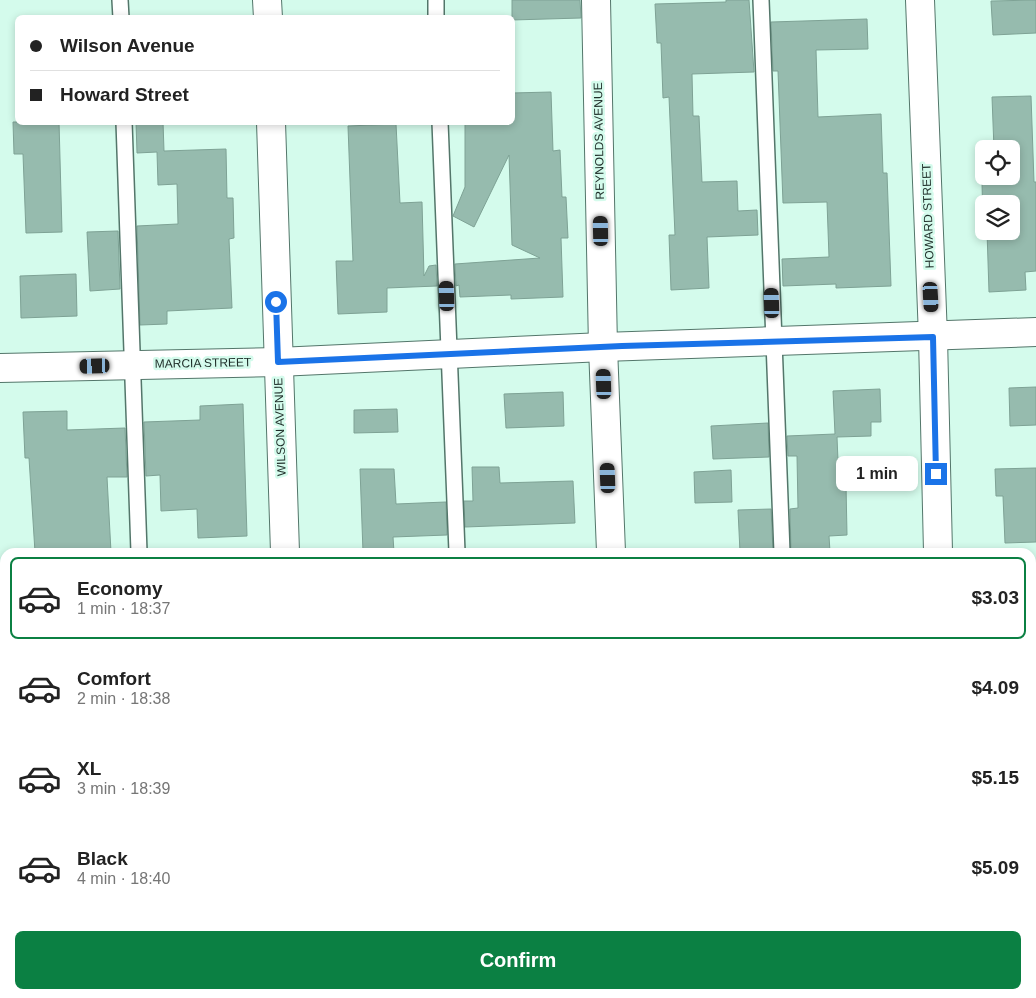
<!DOCTYPE html>
<meta charset="utf-8">
<style>
body{margin:0;font-family:Arial,sans-serif;background:#f2f2f2;color:#222;height:100vh;display:flex;flex-direction:column;font-size:19px;white-space:nowrap}
*{box-sizing:border-box;margin:0}
p{font-size:16px;color:#767676}
.icon{flex:none;width:28px;height:28px;fill:none;stroke:currentColor;stroke-width:2;stroke-linecap:round;stroke-linejoin:round}
.map{position:relative;flex:1;overflow:hidden}
.panel{position:absolute;left:0px;top:548px;width:1036px;height:451px;display:flex;flex-direction:column;background:#fff;border-radius:15px 15px 0 0;box-shadow:0 2px 8px #0003}
.panel>*{flex:none}
.banner{position:absolute;left:15px;top:15px;width:500px;height:110px;border-radius:8px;box-shadow:0 2px 8px #0003;display:grid;align-content:center;height:110px;padding:0 15px;background:#fff}
.fabs{position:absolute;left:975px;top:140px;display:grid;gap:10px}
.fabs a{display:grid;place-items:center;width:45px;height:45px;border-radius:8px;background:#fff;box-shadow:0 2px 8px #0003;font-size:25px}
.end{position:absolute;width:22px;height:22px;margin:-11px;border:6px solid #1a73e8;background:#fff;box-shadow:0 0 0 2px #fff}
.from{border-radius:50%}
.bubble{position:absolute;height:35px;border-radius:8px;background:#fff;box-shadow:0 2px 8px #0003;font-size:16px;font-weight:700;line-height:35px;text-align:center}
.car{position:absolute;width:15px;height:30px;margin:-15px -8px;border-radius:6px;box-shadow:0 0 4px 1px #0007;background:linear-gradient(#222 24%,#8ab4d8 0 40%,#222 0 76%,#8ab4d8 0 86%,#222 0)}
.banner b{display:flex;align-items:center;gap:18px;height:48px;font-size:19px}
.banner b+b{border-top:1px solid #e0e0e0}
.banner i{width:12px;height:12px;background:#222}
ul{padding:9px 0 0;list-style:none}
li{display:flex;align-items:center;gap:15px;height:82px;margin:0 10px 8px;padding:0 5px;border:2px solid transparent;border-radius:8px}
li div{flex:1}
li b{display:block;font-size:19px}
li em{font-style:normal;font-weight:700}
li.selected{border-color:#0b8043}
li>.icon{width:45px;height:45px;stroke-width:1.5}
.button{display:flex;gap:10px;margin-top:auto;padding:10px 15px}
.button a{flex:1;height:58px;border-radius:8px;background:#0b8043;color:#fff;font-size:20px;font-weight:700;line-height:58px;text-align:center}
.map>svg:first-child{display:block}
</style>
<div class="map">
<svg width="1036" height="998" viewBox="0 0 1036 998">
<rect width="100%" height="100%" fill="#d4fbec"/>
<!-- building -->
<g fill="#96bbae" stroke="#7ea295">
<polygon points="512,0 580,0 581,18 512,20"/>
<polygon points="726,0 749,0 754,72 692,74 693,116 699,116 702,182 737,181 738,211 757,210 758,235 707,237 709,288 671,290 669,235 675,235 669,97 663,98 661,43 657,43 655,4 726,2"/>
<polygon points="1036,0 1036,33 993,35 991,1"/>
<polygon points="867,19 868,49 816,50 818,117 881,114 883,173 887,173 891,286 836,288 836,284 783,286 782,259 829,257 827,202 783,203 778,71 773,71 771,22"/>
<polygon points="551,92 553,151 560,150 562,197 566,197 568,238 561,238 563,297 511,299 511,295 460,297 459,285 456,286 455,264 540,258 512,245 509,155 474,227 453,216 465,187 465,122 512,122 512,93"/>
<polygon points="1031,96 1034,182 1036,182 1036,271 1025,272 1026,290 989,292 987,231 1011,231 1011,204 984,204 983,225 982,183 995,183 995,176 1011,176 1011,149 994,149 992,97"/>
<polygon points="13,122 59,122 62,232 26,233 23,154 14,154"/>
<polygon points="136,122 163,122 164,151 226,149 227,198 233,198 234,238 229,239 232,308 167,311 167,324 140,325 137,226 178,224 177,184 158,185 157,152 137,153"/>
<polygon points="396,124 400,203 422,202 424,276 429,266 436,265 437,286 387,288 387,312 338,314 336,261 353,261 348,126"/>
<polygon points="118,231 120,289 90,291 87,232"/>
<polygon points="76,274 77,316 21,318 20,276"/>
<polygon points="1036,387 1036,425 1010,426 1009,388"/>
<polygon points="880,389 881,422 871,422 871,436 837,437 839,485 846,484 847,535 829,536 830,552 791,552 790,509 798,508 797,456 788,456 787,436 835,434 833,391"/>
<polygon points="563,392 564,426 506,428 504,394"/>
<polygon points="243,404 247,536 198,538 197,509 161,511 160,475 146,476 144,422 200,420 200,406"/>
<polygon points="397,409 398,432 354,433 354,410"/>
<polygon points="67,411 67,430 125,428 127,477 107,477 111,552 35,552 29,458 25,458 23,412"/>
<polygon points="768,423 769,457 713,459 711,426"/>
<polygon points="472,467 499,467 500,483 573,481 575,523 465,527 464,501 473,501"/>
<polygon points="1036,468 1036,542 1005,543 1003,496 996,496 995,469"/>
<polygon points="360,469 394,469 396,504 446,502 447,535 393,537 394,552 363,552"/>
<polygon points="731,470 732,502 695,503 694,472"/>
<polygon points="771,509 773,552 740,552 738,510"/>
</g>
<g fill="none" stroke-linecap="round" stroke-linejoin="round">
<!-- lane casing -->
<g stroke="#53766a" stroke-width="18">
<g id="lane">
<polyline points="120,0 121,18"/>
<polyline points="436,0 436,18"/>
<polyline points="761,0 782,552"/>
<polyline points="124,122 139,552"/>
<polyline points="440,122 457,552"/>
<polyline points="153,994 153,998"/>
<polyline points="474,994 474,998"/>
</g>
</g>
<!-- street casing -->
<g stroke="#53766a" stroke-width="30">
<g id="street">
<polyline points="267,0 268,18"/>
<polyline points="596,0 603,347 611,552"/>
<polyline points="920,0 933,337 938,552"/>
<polyline points="271,122 285,552"/>
<polyline points="0,368 278,362 603,347 1036,332"/>
<polyline points="1031,987 1036,987"/>
<polyline points="300,994 300,998"/>
<polyline points="628,994 628,998"/>
<polyline points="731,998 829,994"/>
</g>
</g>
<!-- lane -->
<use href="#lane" stroke="#fff" stroke-width="15"/>
<!-- street -->
<use href="#street" stroke="#fff" stroke-width="28"/>
</g>
<g fill="none" stroke-linecap="round" stroke-linejoin="round">
<!-- route -->
<polyline stroke="#1a73e8" stroke-width="6" points="276,302 278,362 622,346 933,337 936,474"/>
</g>
<g text-anchor="middle" dominant-baseline="central" stroke-width="5" stroke-linejoin="round" paint-order="stroke">
<!-- street labels -->
<g font-size="12" fill="#1f2e29" stroke="#d4fbec">
<text transform="translate(599 141) rotate(-91)">REYNOLDS AVENUE</text>
<text transform="translate(928 216) rotate(-92)">HOWARD STREET</text>
<text transform="translate(203 363) rotate(-1)">MARCIA STREET</text>
<text transform="translate(280 427) rotate(-92)">WILSON AVENUE</text>
</g>
</g>
</svg>
<div class="fabs">
<a><svg class="icon" aria-label="locate" viewBox="0 0 24 24"><circle cx="12" cy="12" r="6"/><path d="M12 2v4M12 18v4M2 12h4M18 12h4"/></svg></a>
<a><svg class="icon" aria-label="layers" viewBox="0 0 24 24"><path d="M12 4l9 5-9 5-9-5zM3 14l9 5 9-5"/></svg></a>
</div>
<i class="end from" style="left:276px;top:302px"></i>
<i class="end" style="left:936px;top:474px"></i>
<div class="bubble" style="left:836px;top:456px;width:82px">1 min</div>
<i class="car" style="left:601px;top:231px;rotate:359deg"></i>
<i class="car" style="left:447px;top:296px;rotate:358deg"></i>
<i class="car" style="left:931px;top:297px;rotate:177deg"></i>
<i class="car" style="left:772px;top:303px;rotate:358deg"></i>
<i class="car" style="left:95px;top:366px;rotate:268deg"></i>
<i class="car" style="left:604px;top:384px;rotate:358deg"></i>
<i class="car" style="left:608px;top:478px;rotate:358deg"></i>
<div class="banner">
<b><i class="from"></i>Wilson Avenue</b>
<b><i></i>Howard Street</b>
</div>
<section class="panel">
<ul>
<li class="selected"><svg class="icon" aria-label="car" viewBox="0 0 24 24"><path d="M5 17H2v-5l4-1 3-4h7l3 4 3 1v5h-3M9 17h6M6 11h13"/><circle cx="7" cy="17" r="2"/><circle cx="17" cy="17" r="2"/></svg><div><b>Economy</b><p>1 min · 18:37</p></div><em>$3.03</em></li>
<li><svg class="icon" aria-label="car" viewBox="0 0 24 24"><path d="M5 17H2v-5l4-1 3-4h7l3 4 3 1v5h-3M9 17h6M6 11h13"/><circle cx="7" cy="17" r="2"/><circle cx="17" cy="17" r="2"/></svg><div><b>Comfort</b><p>2 min · 18:38</p></div><em>$4.09</em></li>
<li><svg class="icon" aria-label="car" viewBox="0 0 24 24"><path d="M5 17H2v-5l4-1 3-4h7l3 4 3 1v5h-3M9 17h6M6 11h13"/><circle cx="7" cy="17" r="2"/><circle cx="17" cy="17" r="2"/></svg><div><b>XL</b><p>3 min · 18:39</p></div><em>$5.15</em></li>
<li><svg class="icon" aria-label="car" viewBox="0 0 24 24"><path d="M5 17H2v-5l4-1 3-4h7l3 4 3 1v5h-3M9 17h6M6 11h13"/><circle cx="7" cy="17" r="2"/><circle cx="17" cy="17" r="2"/></svg><div><b>Black</b><p>4 min · 18:40</p></div><em>$5.09</em></li>
</ul>
<div class="button"><a>Confirm</a></div>
</section>
</div>
